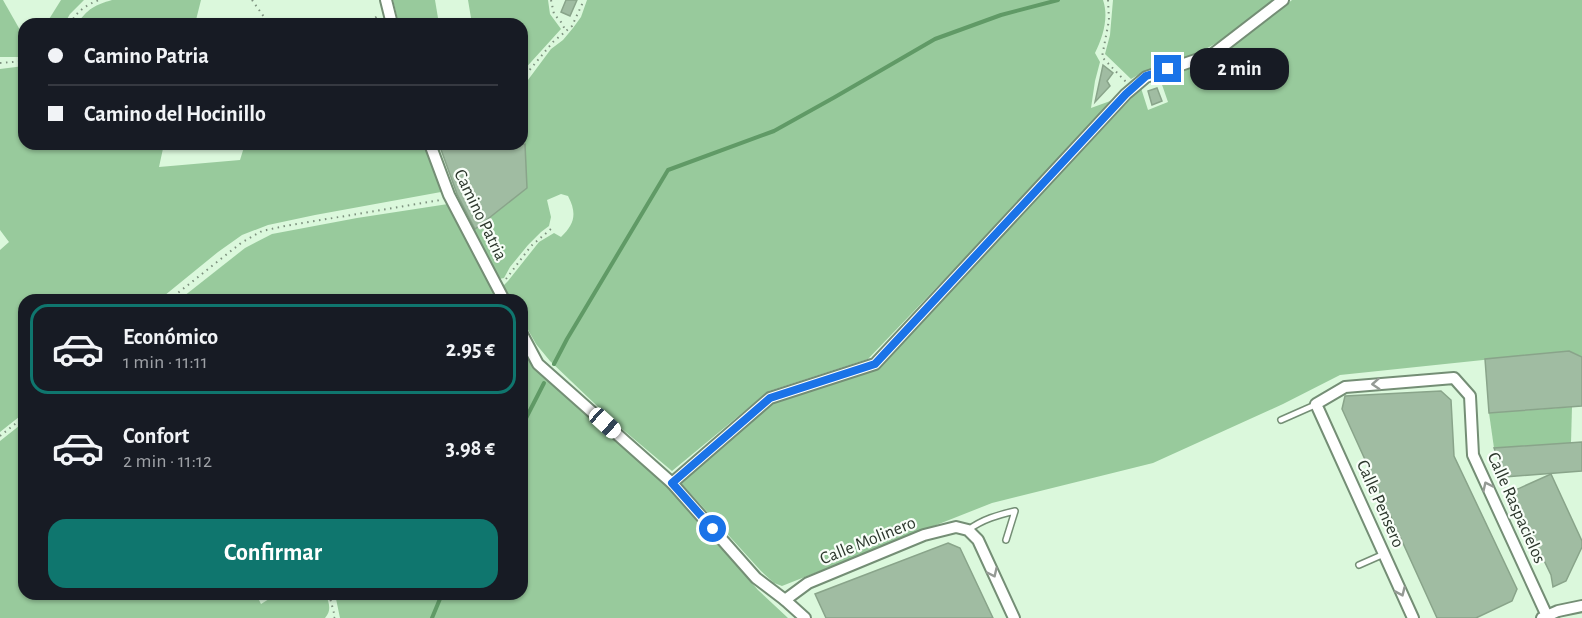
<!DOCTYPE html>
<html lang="es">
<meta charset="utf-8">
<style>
body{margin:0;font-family:"Alegreya Sans",sans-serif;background:#242831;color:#f1f3f6;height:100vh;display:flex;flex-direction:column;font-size:22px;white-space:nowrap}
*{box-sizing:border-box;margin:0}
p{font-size:20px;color:#9ea1a6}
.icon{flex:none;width:33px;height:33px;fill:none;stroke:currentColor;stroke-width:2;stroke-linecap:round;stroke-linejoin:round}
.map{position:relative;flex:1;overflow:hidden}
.details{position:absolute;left:18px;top:294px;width:510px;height:306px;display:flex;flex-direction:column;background:#171b24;border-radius:18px;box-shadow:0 2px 4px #0004}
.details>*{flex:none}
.top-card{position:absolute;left:18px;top:18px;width:510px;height:132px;border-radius:18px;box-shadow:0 2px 4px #0004;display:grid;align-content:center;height:132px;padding:0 30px;background:#171b24}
.end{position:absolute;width:27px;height:27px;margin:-14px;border:8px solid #1a73e8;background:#fff;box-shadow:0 0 0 3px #fff}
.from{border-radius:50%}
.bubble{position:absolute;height:42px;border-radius:18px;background:#171b24;box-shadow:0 2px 4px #0004;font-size:20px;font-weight:700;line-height:42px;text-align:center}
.car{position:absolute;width:18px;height:36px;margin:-18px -9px;border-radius:8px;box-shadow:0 0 4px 2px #0007;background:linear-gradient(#fff 24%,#345 0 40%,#fff 0 76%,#345 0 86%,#fff 0)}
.top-card b{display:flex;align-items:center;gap:21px;height:57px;font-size:22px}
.top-card b+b{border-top:2px solid #363941}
.top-card i{width:15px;height:15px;background:#f1f3f6}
ul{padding:10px 0 0;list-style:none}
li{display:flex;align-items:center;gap:18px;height:90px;margin:0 12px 9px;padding:0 18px;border:3px solid transparent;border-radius:18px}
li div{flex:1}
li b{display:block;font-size:22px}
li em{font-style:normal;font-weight:700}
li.on{border-color:#0f766e}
li>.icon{width:54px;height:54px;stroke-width:1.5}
.cta{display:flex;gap:12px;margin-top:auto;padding:12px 30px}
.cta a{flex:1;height:69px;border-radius:18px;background:#0f766e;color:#fff;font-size:24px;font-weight:700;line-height:69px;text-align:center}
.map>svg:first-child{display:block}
</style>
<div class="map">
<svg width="1582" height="618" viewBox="0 0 1582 618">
<rect width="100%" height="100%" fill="#dbf8dc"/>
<!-- green -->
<g fill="#98ca9c">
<polygon points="0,0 3,0 24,37 24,57 0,57"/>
<polygon points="61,0 84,0 70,14 64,24 46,24"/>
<path d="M 112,0 L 201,0 L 195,24 L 77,24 C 87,9 95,5 112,0 Z"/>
<polygon points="393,0 435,0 439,24 399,24"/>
<polygon points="468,0 548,0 550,14 561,29 522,72 522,24 472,24"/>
<path d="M 587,0 L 1103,0 C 1109,17 1103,37 1095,53 L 1100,62 L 1095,81 L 1091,108 L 1113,100 L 1082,132 L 1032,188 L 868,359 L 769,391 L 672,471 L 615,423 L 550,361 L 536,344 L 522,319 L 522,300 L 511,300 L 503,286 L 508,281 L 539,242 L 554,233 L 561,237 C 575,224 577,213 568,196 L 561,194 L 547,200 L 551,217 L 549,226 L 541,232 L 528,245 L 510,267 L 504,278 L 499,279 L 497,277 L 477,239 L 474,230 L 527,188 L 522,88 L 551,49 L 563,40 L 573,28 L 581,17 Z"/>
<path d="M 1113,0 L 1275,0 C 1250,20 1225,40 1197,53 C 1175,62 1151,66 1131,79 L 1105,54 L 1110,35 Z"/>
<polygon points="1292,0 1582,0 1582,357 1569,351 1340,375 1283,404 1153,463 992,503 782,586 774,583 761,571 680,482 772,402 878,368 1141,88 1148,110 1168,102 1160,79 1219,57"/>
<polygon points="24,66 24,144 164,144 159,167 240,160 245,144 260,144 262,146 269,144 424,144 441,192 315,215 268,225 242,235 218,252 159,300 24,300 24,413 0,432 0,250 9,242 0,230 0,69"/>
<polygon points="448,204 497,300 179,300 245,248 272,234 357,218"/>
<polygon points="522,345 534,366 668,487 758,590 788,618 340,618 335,594 522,594"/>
<polygon points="1572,407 1571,443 1494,448 1489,413"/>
<path d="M 24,422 L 24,594 L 256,594 L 261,604 L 277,594 L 326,594 C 329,604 332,610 325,618 L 0,618 L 0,441 Z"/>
</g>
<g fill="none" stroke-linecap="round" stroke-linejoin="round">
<!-- stream -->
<g stroke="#609a66" stroke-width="4">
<polyline points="554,364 567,339 668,170 774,131 835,97 935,39 1001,15 1058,0"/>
<polyline points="522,426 544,383"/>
<polyline points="432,618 442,594"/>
</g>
</g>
<!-- building -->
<g fill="#a0bca2" stroke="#89a48a" stroke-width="1.5">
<polygon points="566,0 577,0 570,16 561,12"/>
<polygon points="1103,65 1113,73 1107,81 1110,86 1095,102"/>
<polygon points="1157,88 1162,101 1152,105 1148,91"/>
<polygon points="439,144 525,144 527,188 475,229 457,194"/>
<polygon points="1569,351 1582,357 1582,406 1489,413 1485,359"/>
<polygon points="1441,391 1451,400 1454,456 1517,589 1512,601 1476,618 1437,618 1342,409 1345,396"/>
<polygon points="1582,442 1582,471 1505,477 1494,448"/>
<polygon points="1551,474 1582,541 1582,547 1566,581 1553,587 1551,575 1511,492"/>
<polygon points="948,543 960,548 993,618 826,618 815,594"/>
</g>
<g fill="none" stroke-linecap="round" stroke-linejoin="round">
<!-- service casing -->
<g stroke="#748e75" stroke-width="8">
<g id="service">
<polyline points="1281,420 1315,405"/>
<path d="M 968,530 C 983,519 998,515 1015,511 L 1006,540"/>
<polyline points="1359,565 1384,554"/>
</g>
</g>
<!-- minor casing -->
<g stroke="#748e75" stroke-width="14">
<g id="minor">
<polyline points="386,0 392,24"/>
<polyline points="430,144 449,195 504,300"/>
<polyline points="522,334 538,364 672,483 756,578 785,600 805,618"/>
<polyline points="672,483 770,398 875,364 1126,94 1146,77 1213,54 1283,0"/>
<polyline points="785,600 808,583 924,535 956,527 968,530 978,540 1014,618"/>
<polyline points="1413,618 1316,404 1345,387 1454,378 1470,396 1473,455 1547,616"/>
<polyline points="1542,618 1558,611 1582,606"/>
</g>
</g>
<!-- path -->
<g stroke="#7d917e" stroke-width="2" stroke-dasharray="1.5 4.5" stroke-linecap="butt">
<polyline points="252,0 269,24"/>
<polyline points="551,0 554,14 561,22 566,31"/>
<polyline points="1108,0 1109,20 1102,57 1126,82"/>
<path d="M 70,24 C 77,11 86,5 99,0"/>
<polyline points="365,24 378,16"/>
<polyline points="0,63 24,61"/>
<polyline points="522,79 553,42 572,26 584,0"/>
<polyline points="506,279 531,246 551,229"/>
<polyline points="169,300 241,243 262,231 285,226 441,200"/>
<polyline points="0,436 24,417"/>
<polyline points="329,594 335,617 334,618"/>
</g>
<!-- service -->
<use href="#service" stroke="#fff" stroke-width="5"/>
<!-- minor -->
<use href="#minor" stroke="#fff" stroke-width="10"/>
</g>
<!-- one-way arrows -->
<defs><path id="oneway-chevron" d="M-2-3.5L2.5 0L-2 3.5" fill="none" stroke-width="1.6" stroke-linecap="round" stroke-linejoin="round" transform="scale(1.5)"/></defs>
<g stroke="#959a95">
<use href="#oneway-chevron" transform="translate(1376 384) rotate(176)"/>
<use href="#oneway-chevron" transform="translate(1487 486) rotate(-115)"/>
<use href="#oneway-chevron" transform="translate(993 573) rotate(65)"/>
<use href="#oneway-chevron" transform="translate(1401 592) rotate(66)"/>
</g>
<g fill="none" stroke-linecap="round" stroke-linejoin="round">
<!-- route -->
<polyline stroke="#1a73e8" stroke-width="8" points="713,529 672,483 770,398 875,364 1126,94 1146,76 1168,69"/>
</g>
<g text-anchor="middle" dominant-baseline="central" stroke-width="4.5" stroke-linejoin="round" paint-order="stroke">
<!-- street labels -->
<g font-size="18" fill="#2b362b" stroke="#f8fef8">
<text transform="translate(480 215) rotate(64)">Camino Patria</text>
<text transform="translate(1380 504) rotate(66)">Calle Pensero</text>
<text transform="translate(1516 508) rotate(66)">Calle Raspacielos</text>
<text transform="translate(868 541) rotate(-22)">Calle Molinero</text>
</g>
</g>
</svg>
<i class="end from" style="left:713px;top:529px"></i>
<i class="end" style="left:1168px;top:69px"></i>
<div class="bubble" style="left:1190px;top:48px;width:99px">2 min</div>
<i class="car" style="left:605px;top:423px;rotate:132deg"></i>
<div class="top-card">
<b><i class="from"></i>Camino Patria</b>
<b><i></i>Camino del Hocinillo</b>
</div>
<section class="details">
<ul>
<li class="on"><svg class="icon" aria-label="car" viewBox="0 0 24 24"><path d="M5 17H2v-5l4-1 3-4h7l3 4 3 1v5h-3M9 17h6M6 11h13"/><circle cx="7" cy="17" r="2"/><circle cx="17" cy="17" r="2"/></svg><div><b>Económico</b><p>1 min · 11:11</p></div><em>2.95 €</em></li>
<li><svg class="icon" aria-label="car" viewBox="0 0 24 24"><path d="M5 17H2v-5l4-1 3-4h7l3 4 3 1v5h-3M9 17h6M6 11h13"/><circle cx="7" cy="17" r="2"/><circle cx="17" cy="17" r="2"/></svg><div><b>Confort</b><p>2 min · 11:12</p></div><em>3.98 €</em></li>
</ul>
<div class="cta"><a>Confirmar</a></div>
</section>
</div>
